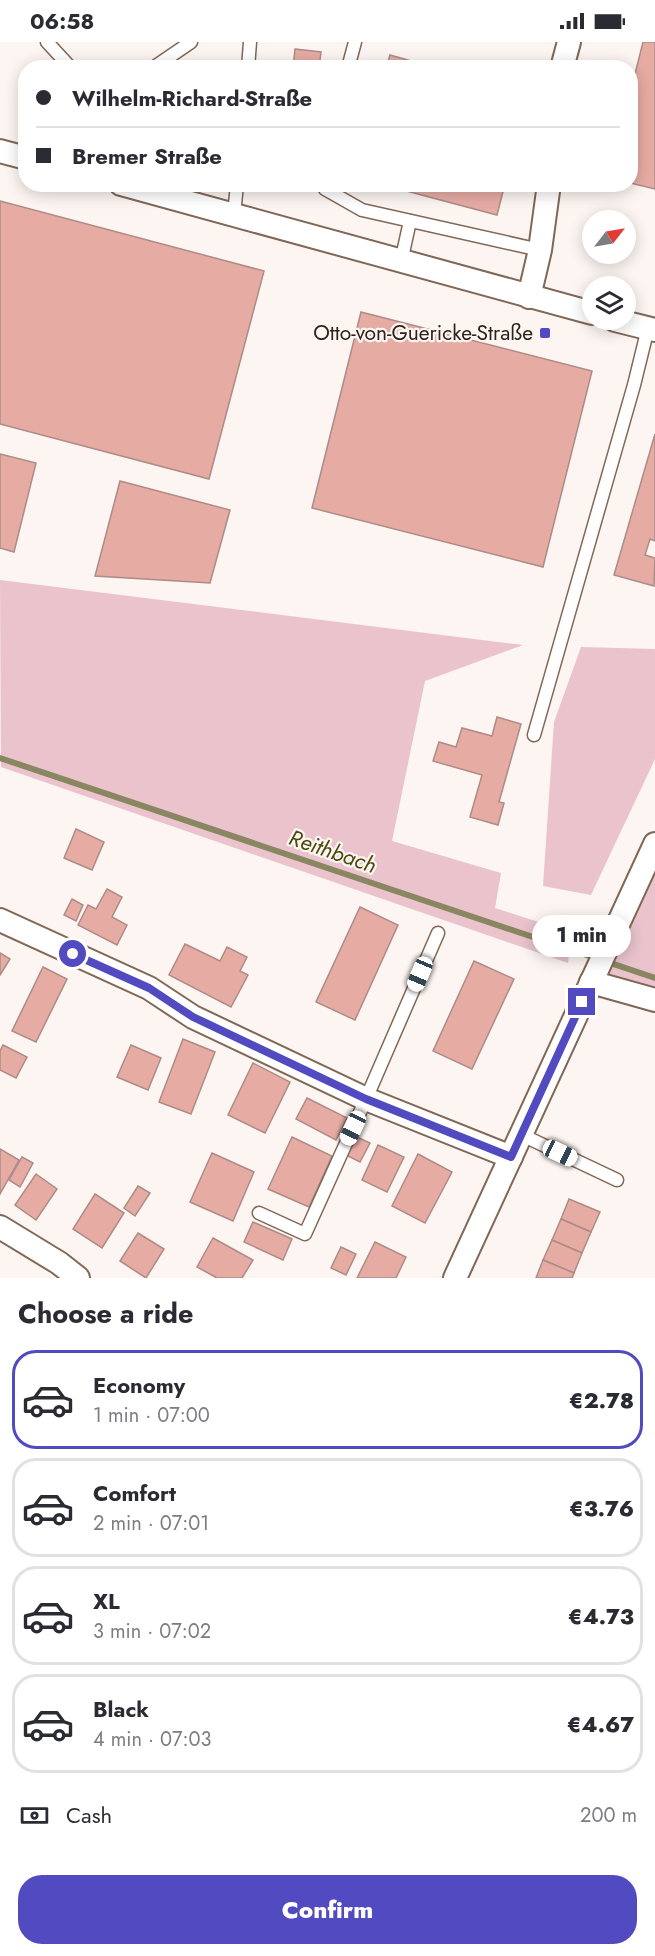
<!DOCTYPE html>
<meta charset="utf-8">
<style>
body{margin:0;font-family:Jost,sans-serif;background:#f2f2f3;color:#2b2b33;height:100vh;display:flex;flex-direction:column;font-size:22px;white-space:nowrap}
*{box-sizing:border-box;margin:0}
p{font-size:20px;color:#7c7c81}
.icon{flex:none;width:33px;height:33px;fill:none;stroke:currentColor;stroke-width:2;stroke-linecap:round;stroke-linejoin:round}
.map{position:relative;height:1236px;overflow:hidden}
.side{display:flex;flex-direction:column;background:#fff;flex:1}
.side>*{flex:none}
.banner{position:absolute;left:18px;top:18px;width:620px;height:132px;border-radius:24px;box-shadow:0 3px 15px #0003;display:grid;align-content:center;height:132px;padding:0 18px;background:#fff}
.needle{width:39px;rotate:59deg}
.fabs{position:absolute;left:582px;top:168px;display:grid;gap:12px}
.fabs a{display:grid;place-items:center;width:54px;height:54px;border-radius:50%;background:#fff;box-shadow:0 3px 15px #0003;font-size:30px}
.end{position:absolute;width:27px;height:27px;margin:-14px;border:8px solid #514ac1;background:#fff;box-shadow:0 0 0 3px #fff}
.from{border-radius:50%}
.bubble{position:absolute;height:42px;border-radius:21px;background:#fff;box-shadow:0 3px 15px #0003;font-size:20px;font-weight:800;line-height:42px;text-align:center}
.car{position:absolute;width:18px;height:36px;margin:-18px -9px;border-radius:8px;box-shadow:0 0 4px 2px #0007;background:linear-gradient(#fff 24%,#345 0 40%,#fff 0 76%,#345 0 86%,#fff 0)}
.banner b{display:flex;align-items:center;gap:21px;height:57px;font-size:22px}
.banner b+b{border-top:2px solid #e1e1e2}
.banner i{width:15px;height:15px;background:#2b2b33}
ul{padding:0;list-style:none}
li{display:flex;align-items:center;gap:18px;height:99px;margin:0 12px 9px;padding:0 6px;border:3px solid #e1e1e2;border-radius:24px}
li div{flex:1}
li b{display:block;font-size:22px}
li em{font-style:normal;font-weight:800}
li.selected{border-color:#514ac1}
li>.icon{width:54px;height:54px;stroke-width:1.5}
h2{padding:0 18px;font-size:27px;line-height:72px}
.pay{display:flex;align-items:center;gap:15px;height:66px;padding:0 18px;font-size:22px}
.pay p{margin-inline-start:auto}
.button{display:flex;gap:12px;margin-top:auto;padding:12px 18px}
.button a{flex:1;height:69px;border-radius:24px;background:#514ac1;color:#fff;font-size:24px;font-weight:800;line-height:69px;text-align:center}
.status{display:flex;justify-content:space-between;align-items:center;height:42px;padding:0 30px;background:#fff;direction:ltr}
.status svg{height:16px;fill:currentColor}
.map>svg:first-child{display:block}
</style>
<div class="status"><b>06:58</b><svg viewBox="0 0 49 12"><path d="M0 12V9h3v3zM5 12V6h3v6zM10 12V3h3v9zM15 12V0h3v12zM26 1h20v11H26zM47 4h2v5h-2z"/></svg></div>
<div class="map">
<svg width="655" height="1236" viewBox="0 0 655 1236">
<rect width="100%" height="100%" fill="#fcf5f1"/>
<!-- green -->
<g fill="#eac3cd">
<polygon points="0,538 523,603 425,639 392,799 501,831 495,866 573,891 568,921 1,725"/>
<polygon points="581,605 655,607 655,717 591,853 543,844 554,680"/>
<polygon points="655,802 655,958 591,940"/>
</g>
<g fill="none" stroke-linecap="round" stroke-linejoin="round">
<!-- stream -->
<polyline stroke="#898761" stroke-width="6" points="0,716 655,936"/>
</g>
<!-- building -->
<g fill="#e6aca4" stroke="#ae8b86" stroke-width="1.5">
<polygon points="643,0 655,0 655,147 630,141 630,52"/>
<polygon points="295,7 321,10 319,26 293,26"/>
<polygon points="390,13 436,26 386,26"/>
<polygon points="380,142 505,142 497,173"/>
<polygon points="0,159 264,229 209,437 0,382"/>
<polygon points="361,270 592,329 543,525 312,466"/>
<polygon points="655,392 655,499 650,497 645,513 655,516 654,544 614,533"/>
<polygon points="0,412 36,421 14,510 0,506"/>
<polygon points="120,439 230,468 210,541 95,534"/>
<polygon points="497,675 521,682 499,760 504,761 498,783 470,775 482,733 433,719 439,700 456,705 462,686 492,694"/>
<polygon points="76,787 104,800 92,828 64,816"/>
<polygon points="107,847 122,855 112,875 127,883 117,903 78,883 88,863 96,867"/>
<polygon points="72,857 83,863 76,879 64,873"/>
<polygon points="360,865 398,883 355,978 316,960"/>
<polygon points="185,902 220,919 227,905 247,915 240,929 248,933 231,965 169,933"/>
<polygon points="0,911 10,917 0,933"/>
<polygon points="474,919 514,937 472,1027 433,1009"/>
<polygon points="43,925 67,937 36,1000 12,989"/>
<polygon points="183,997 215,1010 191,1072 159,1060"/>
<polygon points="3,1003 27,1015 16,1036 0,1028 0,1009"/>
<polygon points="131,1003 161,1016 148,1048 117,1035"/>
<polygon points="253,1021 290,1040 265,1091 228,1073"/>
<polygon points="307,1056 347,1076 336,1098 296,1077"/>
<polygon points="353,1093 370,1101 360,1120 344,1112"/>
<polygon points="292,1095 332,1114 309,1165 268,1147"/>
<polygon points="378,1103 404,1115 387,1150 362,1138"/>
<polygon points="0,1107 19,1118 0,1152"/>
<polygon points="212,1111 254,1130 233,1179 190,1160"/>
<polygon points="418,1112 452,1130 425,1181 392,1164"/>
<polygon points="22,1115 33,1121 20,1145 9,1138"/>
<polygon points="36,1132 57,1147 36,1178 15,1163"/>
<polygon points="138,1144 150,1151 135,1174 124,1166"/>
<polygon points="95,1152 124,1171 102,1206 73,1187"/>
<polygon points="569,1157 600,1170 591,1190 561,1177"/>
<polygon points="561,1177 591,1190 582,1211 552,1198"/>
<polygon points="253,1180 292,1197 283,1218 244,1200"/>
<polygon points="138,1191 164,1207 146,1236 120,1219"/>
<polygon points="213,1196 253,1218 242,1236 217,1236 197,1225"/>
<polygon points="552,1198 582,1211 574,1231 543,1218"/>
<polygon points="375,1200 406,1215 396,1236 357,1236"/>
<polygon points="341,1205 356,1212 346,1233 331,1226"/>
<polygon points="543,1218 574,1231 572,1236 536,1236"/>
</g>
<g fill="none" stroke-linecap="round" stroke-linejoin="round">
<!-- service casing -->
<g stroke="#816755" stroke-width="15">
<g id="service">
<polyline points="47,0 71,26"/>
<polyline points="153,26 191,0"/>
<polyline points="248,26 250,0"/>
<polyline points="348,26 355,0"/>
<polyline points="325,142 325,147 362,168 540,208"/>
<polyline points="234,173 237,142"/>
<polyline points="401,220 410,179"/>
<polyline points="534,693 634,343 648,286"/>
<polyline points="522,1093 617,1138"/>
<polyline points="259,1171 305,1192 366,1057 438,891"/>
</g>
</g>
<!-- minor casing -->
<g stroke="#816755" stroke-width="26">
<g id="minor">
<polyline points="562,26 569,0"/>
<polyline points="0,109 26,116"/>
<polyline points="121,142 592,271"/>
<polyline points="529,255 540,208 549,142"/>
<polyline points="615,278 655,288"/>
<polyline points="0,878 149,946 193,975 366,1057 511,1115"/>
<polyline points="591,940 655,958"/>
<polyline points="0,1185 59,1221 78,1236"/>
<polyline points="455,1236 655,802"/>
</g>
</g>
<!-- service -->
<use href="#service" stroke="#fff" stroke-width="12"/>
<!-- minor -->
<use href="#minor" stroke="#fff" stroke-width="22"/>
</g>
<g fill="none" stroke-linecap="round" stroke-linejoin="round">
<!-- route -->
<polyline stroke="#514ac1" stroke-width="8" points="73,912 149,946 193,975 366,1057 511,1115 582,960"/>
</g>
<!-- markers -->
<rect fill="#514ac1" stroke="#fcf5f1" stroke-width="2" x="539" y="285" width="12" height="12" rx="3"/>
<g text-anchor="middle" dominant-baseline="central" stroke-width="4.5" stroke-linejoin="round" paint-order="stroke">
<!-- poi labels -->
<g font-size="21" fill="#2d221b" stroke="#fcf5f1" text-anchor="end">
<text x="533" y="291">Otto-von-Guericke-Straße</text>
</g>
<!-- water labels -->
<g font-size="22" font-style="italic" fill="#4a4a0c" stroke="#fcf5f1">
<text transform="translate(333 809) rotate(19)">Reithbach</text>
</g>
</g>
</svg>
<div class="fabs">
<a><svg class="needle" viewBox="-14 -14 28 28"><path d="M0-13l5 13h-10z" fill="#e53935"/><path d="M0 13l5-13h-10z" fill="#7c7c81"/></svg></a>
<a><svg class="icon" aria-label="layers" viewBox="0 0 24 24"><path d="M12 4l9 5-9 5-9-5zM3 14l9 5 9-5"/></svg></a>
</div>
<i class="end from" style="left:73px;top:912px"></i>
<i class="end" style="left:582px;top:960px"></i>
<div class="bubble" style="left:532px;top:873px;width:99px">1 min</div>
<i class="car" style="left:420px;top:932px;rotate:203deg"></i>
<i class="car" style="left:353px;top:1086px;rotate:205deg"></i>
<i class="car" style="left:560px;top:1111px;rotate:115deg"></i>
<div class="banner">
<b><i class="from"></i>Wilhelm-Richard-Straße</b>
<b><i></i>Bremer Straße</b>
</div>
</div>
<section class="side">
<h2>Choose a ride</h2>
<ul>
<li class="selected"><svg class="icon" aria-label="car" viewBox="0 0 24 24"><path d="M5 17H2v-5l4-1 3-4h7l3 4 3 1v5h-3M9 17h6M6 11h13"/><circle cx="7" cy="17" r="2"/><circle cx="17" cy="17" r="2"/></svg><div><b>Economy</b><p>1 min · 07:00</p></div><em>€2.78</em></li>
<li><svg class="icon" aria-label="car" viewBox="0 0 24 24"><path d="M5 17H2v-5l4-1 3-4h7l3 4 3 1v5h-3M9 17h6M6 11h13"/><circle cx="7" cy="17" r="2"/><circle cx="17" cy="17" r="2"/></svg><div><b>Comfort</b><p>2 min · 07:01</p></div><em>€3.76</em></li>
<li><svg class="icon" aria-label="car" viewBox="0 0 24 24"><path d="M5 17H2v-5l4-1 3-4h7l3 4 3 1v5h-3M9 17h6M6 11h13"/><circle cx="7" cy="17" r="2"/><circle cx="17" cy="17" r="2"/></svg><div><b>XL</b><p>3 min · 07:02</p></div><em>€4.73</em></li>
<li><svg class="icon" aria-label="car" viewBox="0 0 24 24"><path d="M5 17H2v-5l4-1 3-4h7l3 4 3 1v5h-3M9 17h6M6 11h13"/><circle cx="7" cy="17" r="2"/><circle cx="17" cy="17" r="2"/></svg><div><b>Black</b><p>4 min · 07:03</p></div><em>€4.67</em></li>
</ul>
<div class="pay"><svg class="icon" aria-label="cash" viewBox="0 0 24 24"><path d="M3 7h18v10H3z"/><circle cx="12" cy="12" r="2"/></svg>Cash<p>200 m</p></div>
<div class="button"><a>Confirm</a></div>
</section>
